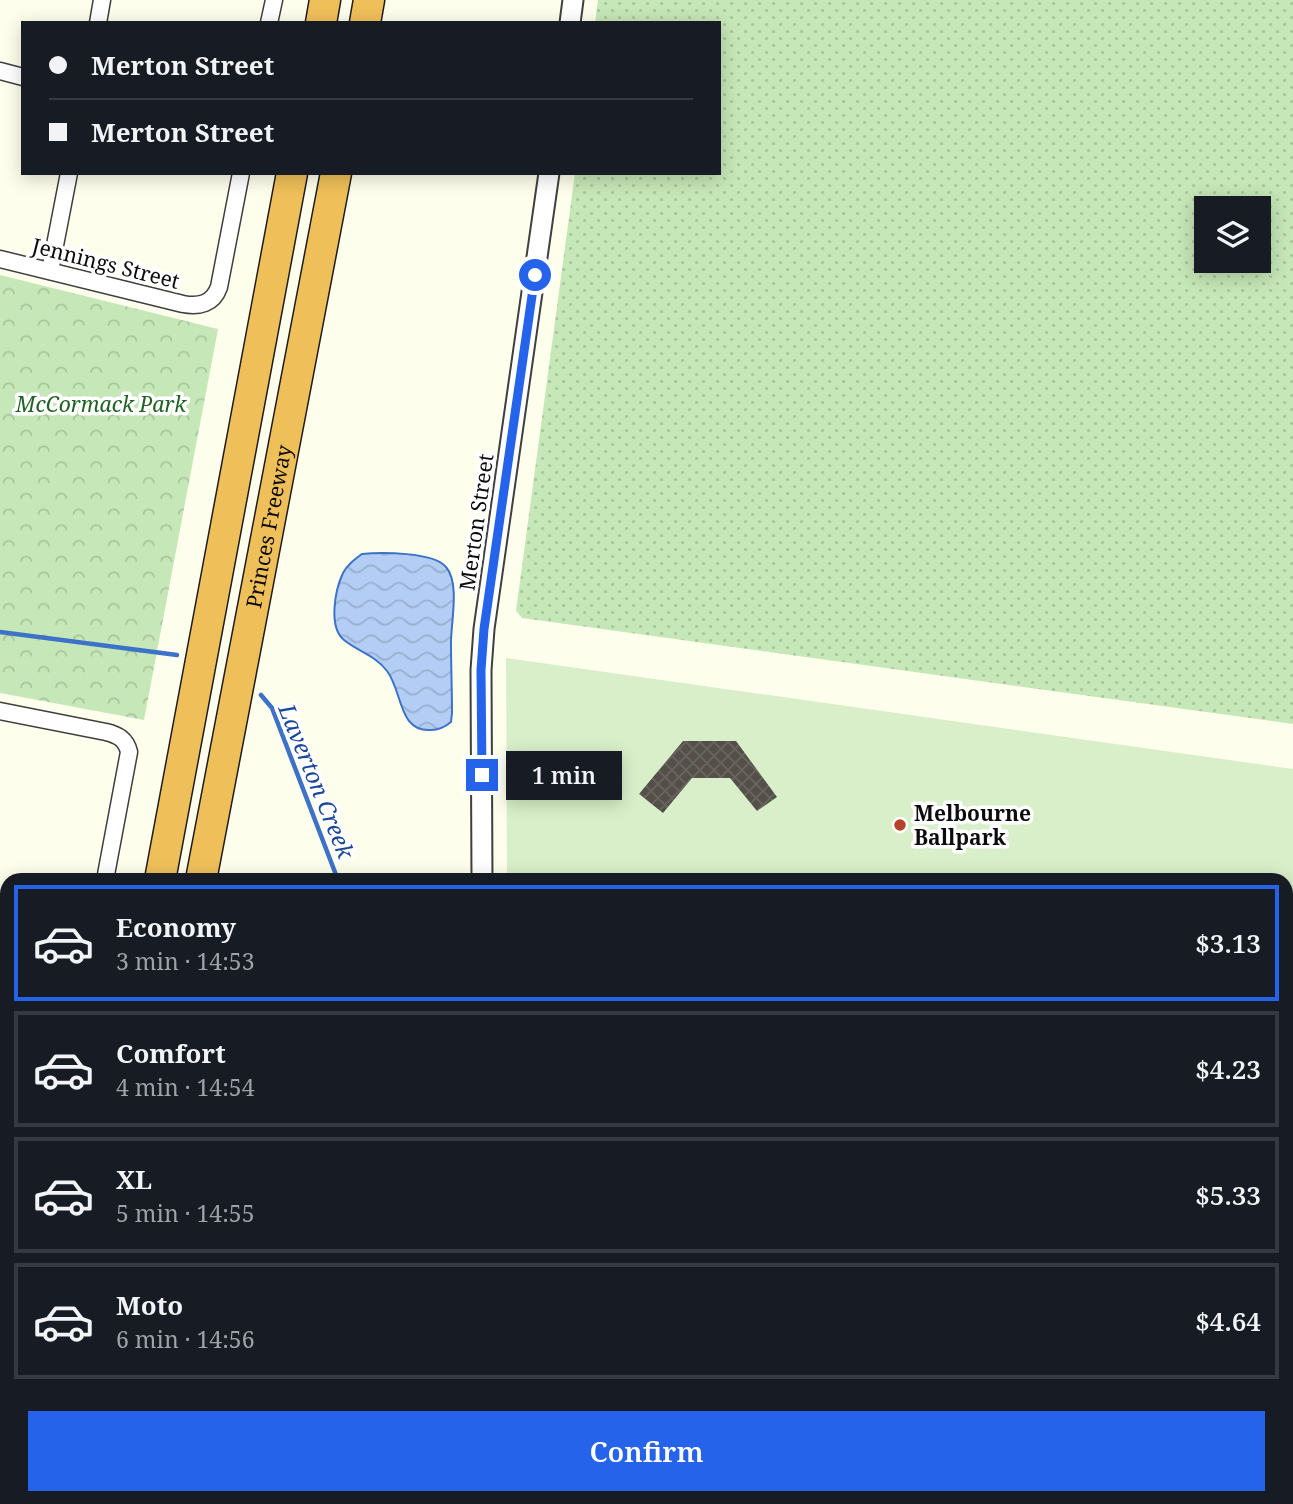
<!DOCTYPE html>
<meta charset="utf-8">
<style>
body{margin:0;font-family:"Noto Serif",serif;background:#242831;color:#f1f3f6;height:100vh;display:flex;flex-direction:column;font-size:26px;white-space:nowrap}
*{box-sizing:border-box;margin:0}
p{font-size:23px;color:#9ea1a6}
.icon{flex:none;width:38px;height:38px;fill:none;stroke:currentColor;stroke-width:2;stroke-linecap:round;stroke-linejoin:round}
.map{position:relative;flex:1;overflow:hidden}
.details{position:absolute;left:0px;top:873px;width:1293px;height:632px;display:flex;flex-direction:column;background:#171b24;border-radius:21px 21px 0 0;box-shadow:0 4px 18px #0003}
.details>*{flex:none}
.hud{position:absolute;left:21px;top:21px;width:700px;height:154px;border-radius:0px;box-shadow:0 4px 18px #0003;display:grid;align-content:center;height:154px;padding:0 28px;background:#171b24}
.tools{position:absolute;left:1194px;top:196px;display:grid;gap:14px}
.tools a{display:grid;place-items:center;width:77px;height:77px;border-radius:0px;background:#171b24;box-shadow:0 4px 18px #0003;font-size:35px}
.end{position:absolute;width:32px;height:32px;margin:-16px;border:9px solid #2563eb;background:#fff;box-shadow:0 0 0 4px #fff}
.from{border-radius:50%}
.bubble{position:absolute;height:49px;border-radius:0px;background:#171b24;box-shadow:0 4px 18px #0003;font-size:23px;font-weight:600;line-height:49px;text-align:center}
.hud b{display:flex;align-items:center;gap:24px;height:66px;font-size:26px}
.hud b+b{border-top:2px solid #363941}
.hud i{width:18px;height:18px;background:#f1f3f6}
ul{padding:12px 0 0;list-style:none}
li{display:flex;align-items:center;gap:21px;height:116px;margin:0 14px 10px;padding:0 14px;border:4px solid #363941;border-radius:0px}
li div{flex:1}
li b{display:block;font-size:26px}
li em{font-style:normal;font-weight:600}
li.active{border-color:#2563eb}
li>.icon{width:63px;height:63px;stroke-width:1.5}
.button{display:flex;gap:14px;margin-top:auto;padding:14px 28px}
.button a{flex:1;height:80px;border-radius:0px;background:#2563eb;color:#fff;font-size:28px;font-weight:600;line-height:80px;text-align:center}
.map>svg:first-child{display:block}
</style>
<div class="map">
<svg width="1293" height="1504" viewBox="0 0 1293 1504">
<defs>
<pattern id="grass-dots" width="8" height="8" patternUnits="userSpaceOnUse" patternTransform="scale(1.75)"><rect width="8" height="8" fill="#c6e7b7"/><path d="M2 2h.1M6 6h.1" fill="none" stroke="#a9c59c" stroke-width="1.8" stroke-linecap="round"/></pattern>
<pattern id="park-crowns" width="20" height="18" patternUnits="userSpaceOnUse" patternTransform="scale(1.75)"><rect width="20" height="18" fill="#c6e7b7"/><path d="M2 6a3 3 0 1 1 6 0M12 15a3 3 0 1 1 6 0" fill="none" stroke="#a9c59c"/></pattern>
<pattern id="water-waves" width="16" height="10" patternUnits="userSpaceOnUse" patternTransform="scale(1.75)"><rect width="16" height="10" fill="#b3cdf4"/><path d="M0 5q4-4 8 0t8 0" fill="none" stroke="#99afd0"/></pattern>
<pattern id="building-cross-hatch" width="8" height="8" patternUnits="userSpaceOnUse" patternTransform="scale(1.75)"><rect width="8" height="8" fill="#545049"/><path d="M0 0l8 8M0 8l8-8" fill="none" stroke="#68645f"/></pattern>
</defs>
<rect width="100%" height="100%" fill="#fefeec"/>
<!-- grass -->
<g fill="url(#grass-dots)" fill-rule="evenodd">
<path d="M 598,0 L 1293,0 L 1293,724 L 522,618 L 516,611 L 575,173 L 719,173 L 719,23 L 595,23 ZM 1258,208 L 1258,261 L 1206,261 L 1206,208 Z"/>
<polygon points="1293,1107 1293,1189 1286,1189 1286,1109"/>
<polygon points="1286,1216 1293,1216 1293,1504 1053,1504 1028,1498 1286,1498"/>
</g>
<!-- park -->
<g fill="url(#park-crowns)">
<polygon points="0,275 218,329 144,720 0,693"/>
<polygon points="466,1498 757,1498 786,1504 452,1504"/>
</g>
<!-- pitch -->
<polygon fill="#d9efc9" points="506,658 1293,769 1293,997 1286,999 1286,880 507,880"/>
<!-- water -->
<path fill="url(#water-waves)" stroke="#3c72c8" stroke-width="2" d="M 362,554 C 381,552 434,552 446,567 C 460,583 451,622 451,642 C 451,666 452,689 452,713 L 451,722 C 445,727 439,730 431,730 C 398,732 403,692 387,671 C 376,656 359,652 344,640 C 328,627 335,590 343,573 C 347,565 354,560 362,554 Z"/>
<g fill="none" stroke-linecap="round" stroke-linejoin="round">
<!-- stream -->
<g stroke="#3c72c8" stroke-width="4.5">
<polyline points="0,632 177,655"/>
<polyline points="261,695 272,708 338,880"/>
<polyline points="914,1498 937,1504"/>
</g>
</g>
<!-- building -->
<polygon fill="url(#building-cross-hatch)" points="683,741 736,741 777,797 757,811 730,778 692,778 663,813 639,794"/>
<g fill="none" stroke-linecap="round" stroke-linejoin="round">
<!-- minor casing -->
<g stroke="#3f3f3f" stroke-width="19">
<g id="minor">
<polyline points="98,23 102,0"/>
<polyline points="269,23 274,0"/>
<polyline points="0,71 23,77"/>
<path d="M 0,259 L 183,304 C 199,307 213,304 219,287 L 241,173"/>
<polyline points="50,271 69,173"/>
<path d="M 0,711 L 106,732 C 118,735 126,739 129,752 L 105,880"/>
<polyline points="0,1376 7,1366"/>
</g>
</g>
<!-- tertiary casing -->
<g stroke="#3f3f3f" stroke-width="23">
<g id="tertiary">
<polyline points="570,23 573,0"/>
<polyline points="482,880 481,670 484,629 549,173"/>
<polyline points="349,1504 359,1498"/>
<polyline points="406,1504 415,1498"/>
</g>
</g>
<!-- motorway casing -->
<g stroke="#1d1d1d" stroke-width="33">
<g id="motorway">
<polyline points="321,23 325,0"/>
<polyline points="365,23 369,0"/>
<polyline points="160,880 292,173"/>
<path id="s1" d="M 201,880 L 336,173"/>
<polyline points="43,1504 44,1498"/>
<polyline points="83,1504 84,1498"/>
</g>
</g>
<!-- minor -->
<use href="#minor" stroke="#fff" stroke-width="16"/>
<!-- tertiary -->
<use href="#tertiary" stroke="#fff" stroke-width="19"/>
<!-- motorway -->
<use href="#motorway" stroke="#efbf59" stroke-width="30"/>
<!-- rail casing -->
<g stroke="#b7422a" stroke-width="7">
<g id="rail">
<polyline points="1286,1049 1293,1047"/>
<polyline points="1286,1077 1293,1075"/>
<polyline points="1286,1099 1293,1096"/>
<polyline points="1286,1197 1293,1198"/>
<polyline points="0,1488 7,1486"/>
<polyline points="0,1500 7,1498"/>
<polyline points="18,1504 37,1498"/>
<polyline points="63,1504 82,1498"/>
</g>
</g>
<!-- rail -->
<use href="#rail" stroke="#fff" stroke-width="4.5" stroke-dasharray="13" stroke-linecap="butt"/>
</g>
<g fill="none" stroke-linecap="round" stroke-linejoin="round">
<!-- route -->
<polyline stroke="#2563eb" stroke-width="9" points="482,775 481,670 484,629 535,275"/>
</g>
<!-- markers -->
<circle fill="#b7422a" stroke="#fff" stroke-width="2.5" cx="900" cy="825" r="7"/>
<g text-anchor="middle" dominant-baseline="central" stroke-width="7" stroke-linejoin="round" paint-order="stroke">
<!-- street labels -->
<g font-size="21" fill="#0c0c0c" stroke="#fff">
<text transform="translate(106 263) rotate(14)">Jennings Street</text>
<text transform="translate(476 522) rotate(-82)">Merton Street</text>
<text stroke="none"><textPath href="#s1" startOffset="360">Princes Freeway</textPath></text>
</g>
<!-- park labels -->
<g font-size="21" font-style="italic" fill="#1f6120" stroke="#fff">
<text x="101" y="404">McCormack Park</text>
</g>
<!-- poi labels -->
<g font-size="21" font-weight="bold" fill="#0c0c0c" stroke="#fff" text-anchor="start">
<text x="914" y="813">Melbourne<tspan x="914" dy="24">Ballpark</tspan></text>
</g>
<!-- water labels -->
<g font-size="23" font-style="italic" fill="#1a4699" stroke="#fff">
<text transform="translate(317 781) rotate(68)">Laverton Creek</text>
</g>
</g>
</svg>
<div class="tools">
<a><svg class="icon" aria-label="layers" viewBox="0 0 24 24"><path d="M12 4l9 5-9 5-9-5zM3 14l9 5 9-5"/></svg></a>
</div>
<i class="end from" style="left:535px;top:275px"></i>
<i class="end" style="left:482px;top:775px"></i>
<div class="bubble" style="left:506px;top:751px;width:116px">1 min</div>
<div class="hud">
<b><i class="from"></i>Merton Street</b>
<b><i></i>Merton Street</b>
</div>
<section class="details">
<ul>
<li class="active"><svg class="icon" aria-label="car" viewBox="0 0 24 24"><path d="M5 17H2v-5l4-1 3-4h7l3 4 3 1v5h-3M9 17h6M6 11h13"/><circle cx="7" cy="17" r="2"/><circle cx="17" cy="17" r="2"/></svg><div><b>Economy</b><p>3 min · 14:53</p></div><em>$3.13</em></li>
<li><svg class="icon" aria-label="car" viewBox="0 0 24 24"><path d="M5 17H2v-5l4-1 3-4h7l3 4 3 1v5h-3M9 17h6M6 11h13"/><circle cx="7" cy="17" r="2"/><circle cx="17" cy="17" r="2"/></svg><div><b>Comfort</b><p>4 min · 14:54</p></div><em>$4.23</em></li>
<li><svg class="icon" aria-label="car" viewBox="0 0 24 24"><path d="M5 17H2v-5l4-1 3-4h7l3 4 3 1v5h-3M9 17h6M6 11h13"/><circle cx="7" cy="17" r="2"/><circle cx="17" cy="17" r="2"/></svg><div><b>XL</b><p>5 min · 14:55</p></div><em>$5.33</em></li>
<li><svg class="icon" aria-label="car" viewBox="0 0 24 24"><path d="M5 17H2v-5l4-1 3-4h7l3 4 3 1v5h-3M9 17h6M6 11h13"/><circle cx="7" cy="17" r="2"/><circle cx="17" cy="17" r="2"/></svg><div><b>Moto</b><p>6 min · 14:56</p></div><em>$4.64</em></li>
</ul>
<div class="button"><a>Confirm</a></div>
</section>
</div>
